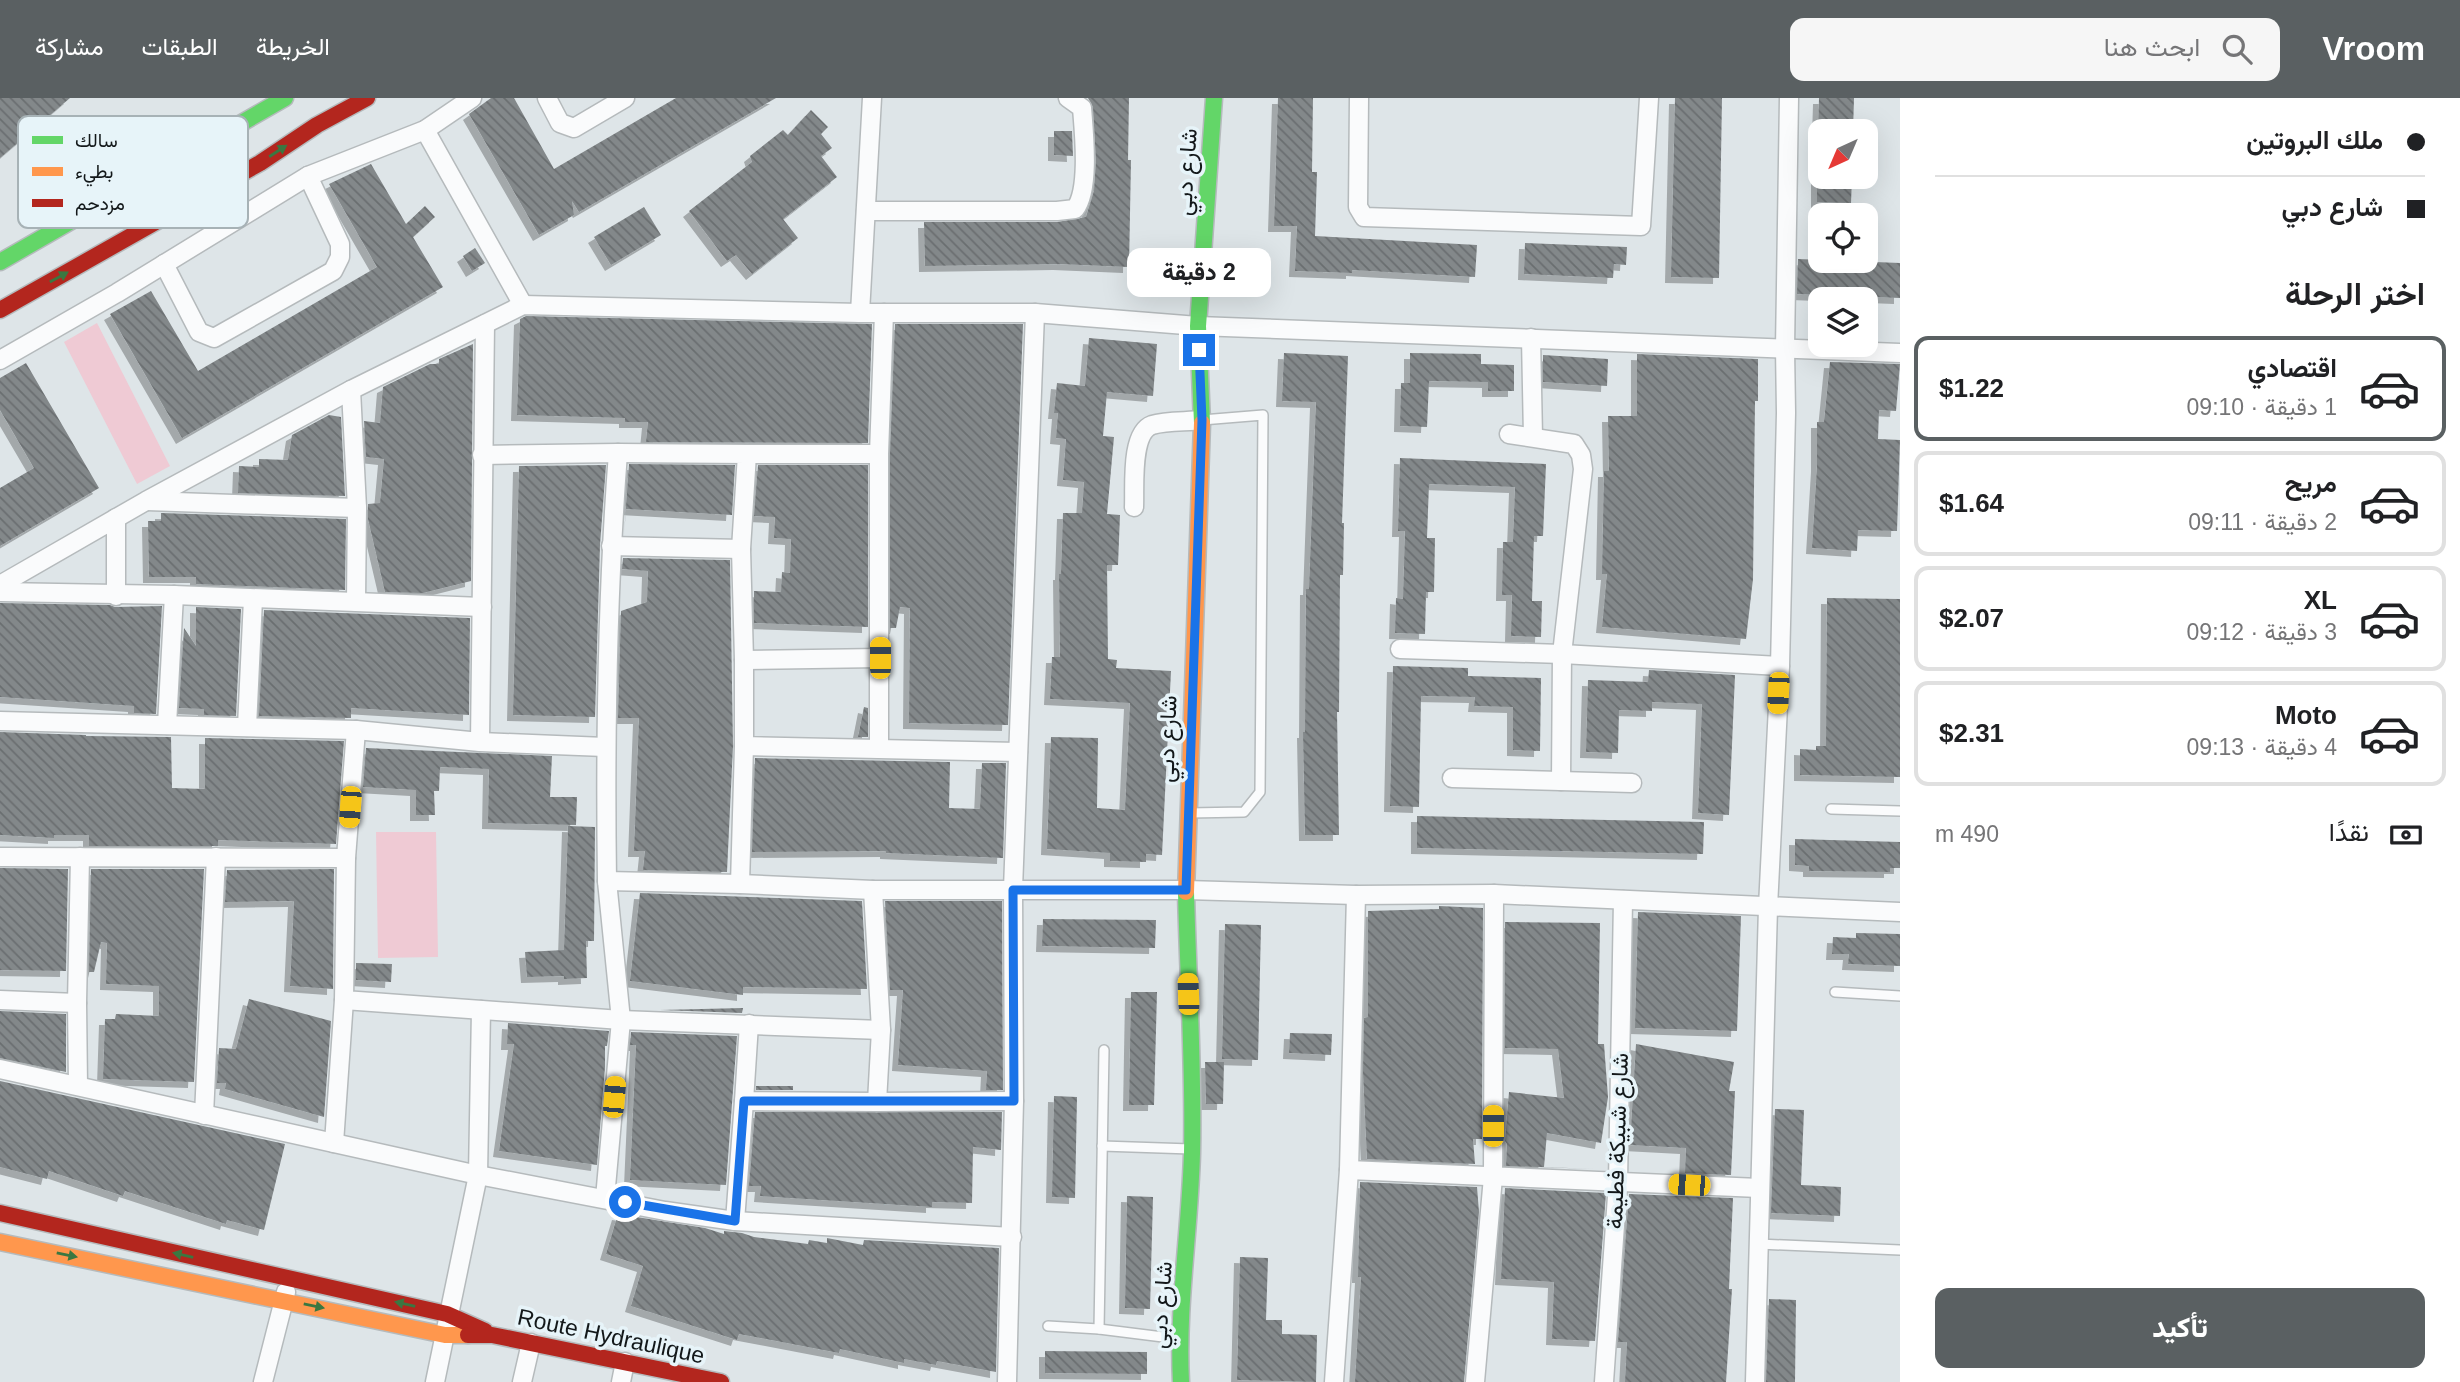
<!DOCTYPE html>
<html lang="ar">
<meta charset="utf-8">
<style>
body{margin:0;font-family:Helvetica,Vazirmatn,sans-serif;background:#f6f6f6;color:#202124;direction:rtl;height:100vh;display:flex;flex-direction:column;font-size:26px;white-space:nowrap}
*{box-sizing:border-box;margin:0}
p{font-size:23px;color:#757577}
.icon{flex:none;width:38px;height:38px;fill:none;stroke:currentColor;stroke-width:2;stroke-linecap:round;stroke-linejoin:round}
.map{position:relative;flex:1;overflow:hidden;direction:ltr}
.panel{display:flex;flex-direction:column;background:#fff;width:560px}
.panel>*{flex:none}
.hud{display:grid;align-content:center;height:154px;padding:0 35px;background:#fff}
.needle{width:46px;rotate:224deg}
.fabs{position:absolute;left:1808px;top:21px;display:grid;gap:14px}
.fabs a{display:grid;place-items:center;width:70px;height:70px;border-radius:14px;background:#fff;box-shadow:0 7px 28px #0002;font-size:35px}
.end{position:absolute;width:32px;height:32px;margin:-16px;border:9px solid #1a73e8;background:#fff;box-shadow:0 0 0 4px #fff}
.from{border-radius:50%}
.bubble{position:absolute;height:49px;border-radius:14px;background:#fff;box-shadow:0 7px 28px #0002;font-size:23px;font-weight:800;line-height:49px;text-align:center;direction:rtl}
.car{position:absolute;width:21px;height:42px;margin:-21px -10px;border-radius:9px;box-shadow:0 0 5px 2px #0007;background:linear-gradient(#f5c518 24%,#345 0 40%,#f5c518 0 76%,#345 0 86%,#f5c518 0)}
.hud b{display:flex;align-items:center;gap:24px;height:66px;font-size:26px}
.hud b+b{border-top:2px solid #e0e0e0}
.hud i{width:18px;height:18px;background:#202124}
ul{padding:0;list-style:none}
li{display:flex;align-items:center;gap:21px;height:105px;margin:0 14px 10px;padding:0 21px;border:4px solid #e0e0e0;border-radius:14px}
li div{flex:1}
li b{display:block;font-size:26px}
li em{font-style:normal;font-weight:800}
li.on{border-color:#5a6062}
li>.icon{width:63px;height:63px;stroke-width:1.5}
h2{padding:0 35px;font-size:32px;line-height:84px}
.pay{display:flex;align-items:center;gap:18px;height:77px;padding:0 35px;font-size:26px}
.pay p{margin-inline-start:auto}
.cta{display:flex;gap:14px;margin-top:auto;padding:14px 35px}
.cta a{flex:1;height:80px;border-radius:14px;background:#5a6062;color:#fff;font-size:28px;font-weight:800;line-height:80px;text-align:center}
header{display:flex;align-items:center;gap:42px;box-sizing:border-box;height:98px;padding:0 35px;background:#5a6062;color:#fff}
header strong{font-size:33px}
nav{display:flex;gap:38px;margin-inline-start:auto;font-size:24px}
.search{width:490px;height:63px;background:#f6f6f6;display:flex;align-items:center;gap:18px;box-sizing:border-box;padding:0 24px;border-radius:14px;color:#757577;font-size:26px}
main{display:flex;flex:1;min-height:0}
.map>svg:first-child{display:block}
</style>
<header>
<strong>Vroom</strong>
<div class="search"><svg class="icon" aria-label="search" viewBox="0 0 24 24"><circle cx="10" cy="10" r="6"/><path d="M15 15l6 6"/></svg>ابحث هنا</div>
<nav><a>الخريطة</a><a>الطبقات</a><a>مشاركة</a></nav>
</header>
<main>
<section class="panel">
<div class="hud">
<b><i class="from"></i>ملك البروتين</b>
<b><i></i>شارع دبي</b>
</div>
<h2>اختر الرحلة</h2>
<ul>
<li class="on"><svg class="icon" aria-label="car" viewBox="0 0 24 24"><path d="M5 17H2v-5l4-1 3-4h7l3 4 3 1v5h-3M9 17h6M6 11h13"/><circle cx="7" cy="17" r="2"/><circle cx="17" cy="17" r="2"/></svg><div><b>اقتصادي</b><p>1 دقيقة · 09:10</p></div><em>$1.22</em></li>
<li><svg class="icon" aria-label="car" viewBox="0 0 24 24"><path d="M5 17H2v-5l4-1 3-4h7l3 4 3 1v5h-3M9 17h6M6 11h13"/><circle cx="7" cy="17" r="2"/><circle cx="17" cy="17" r="2"/></svg><div><b>مريح</b><p>2 دقيقة · 09:11</p></div><em>$1.64</em></li>
<li><svg class="icon" aria-label="car" viewBox="0 0 24 24"><path d="M5 17H2v-5l4-1 3-4h7l3 4 3 1v5h-3M9 17h6M6 11h13"/><circle cx="7" cy="17" r="2"/><circle cx="17" cy="17" r="2"/></svg><div><b>XL</b><p>3 دقيقة · 09:12</p></div><em>$2.07</em></li>
<li><svg class="icon" aria-label="car" viewBox="0 0 24 24"><path d="M5 17H2v-5l4-1 3-4h7l3 4 3 1v5h-3M9 17h6M6 11h13"/><circle cx="7" cy="17" r="2"/><circle cx="17" cy="17" r="2"/></svg><div><b>Moto</b><p>4 دقيقة · 09:13</p></div><em>$2.31</em></li>
</ul>
<div class="pay"><svg class="icon" aria-label="cash" viewBox="0 0 24 24"><path d="M3 7h18v10H3z"/><circle cx="12" cy="12" r="2"/></svg>نقدًا<p>490 m</p></div>
<div class="cta"><a>تأكيد</a></div>
</section>
<div class="map">
<svg width="1900" height="1284" viewBox="0 0 1900 1284">
<defs>
<pattern id="building-back-hatch" width="6" height="6" patternUnits="userSpaceOnUse" patternTransform="scale(1.75)"><rect width="6" height="6" fill="#83888a"/><path d="M-1 5l2 2M0 0l6 6M5-1l2 2" fill="none" stroke="#6a6e70"/></pattern>
<filter id="shadow"><feDropShadow dx="-6" dy="6" stdDeviation="0" flood-color="#0004"/></filter>
</defs>
<rect width="100%" height="100%" fill="#dee5e8"/>
<!-- pitch -->
<g fill="#efcad4">
<polygon points="97,225 170,368 137,386 64,244"/>
<polygon points="376,734 436,734 438,859 378,860"/>
</g>
<!-- building -->
<g fill="url(#building-back-hatch)" filter="url(#shadow)">
<polygon points="0,0 70,0 0,60"/>
<polygon points="491,0 514,0 554,71 676,0 776,0 579,114 572,103 574,117 539,137 469,16"/>
<polygon points="1088,0 1129,0 1128,62 1131,62 1129,169 1059,166 925,168 924,124 1057,124 1086,119 1094,93 1096,63 1093,9"/>
<polygon points="1278,0 1313,0 1312,74 1317,74 1315,138 1477,147 1475,179 1352,172 1352,175 1295,173 1297,128 1274,128"/>
<polygon points="1675,0 1722,0 1719,180 1671,179"/>
<polygon points="1819,0 1854,0 1853,33 1818,33"/>
<polygon points="811,12 828,29 821,36 832,50 821,58 837,79 783,121 798,140 752,176 736,157 727,163 689,113 752,64 750,58 783,32 788,37"/>
<polygon points="1054,33 1072,33 1073,58 1054,57"/>
<polygon points="371,66 406,126 425,108 435,119 413,139 443,189 182,340 110,216 151,193 198,273 377,169 329,86"/>
<polygon points="1817,79 1852,79 1851,105 1817,104"/>
<polygon points="644,109 661,137 611,167 594,139"/>
<polygon points="1525,145 1627,149 1626,167 1614,166 1613,180 1524,176"/>
<polygon points="475,150 485,165 472,173 463,158"/>
<polygon points="1798,161 1900,165 1900,200 1797,196"/>
<polygon points="526,218 872,226 868,345 646,344 648,324 625,324 625,320 517,317 520,221"/>
<polygon points="895,226 1023,226 1008,627 909,625 910,510 900,509 896,530 890,530 890,356"/>
<polygon points="1089,240 1157,246 1153,298 1107,294 1103,338 1114,339 1107,416 1120,417 1118,467 1107,467 1108,561 1117,562 1116,570 1171,573 1162,757 1146,756 1146,764 1110,763 1110,755 1047,751 1051,639 1098,640 1097,710 1125,712 1130,605 1050,601 1052,559 1060,559 1059,476 1061,476 1063,415 1082,415 1084,384 1063,382 1066,341 1056,340 1058,315 1054,315 1057,285 1085,288"/>
<polygon points="473,246 471,483 423,495 385,494 368,421 368,406 380,405 384,361 366,359 364,323 380,325 383,289 430,266 439,266 439,261"/>
<polygon points="1284,255 1348,258 1342,425 1344,425 1343,477 1340,477 1339,614 1337,614 1339,737 1305,737 1303,634 1305,634 1306,491 1309,491 1316,304 1282,303"/>
<polygon points="1410,255 1481,256 1481,266 1514,267 1514,293 1488,293 1488,284 1429,283 1427,329 1400,328 1401,285 1410,285"/>
<polygon points="1637,256 1758,261 1758,303 1755,303 1753,481 1746,541 1602,529 1607,476 1602,476 1604,373 1609,373 1608,318 1637,318"/>
<polygon points="1543,257 1608,261 1607,288 1543,284"/>
<polygon points="1830,264 1900,266 1896,313 1879,312 1878,341 1900,342 1897,433 1858,432 1857,453 1812,450 1817,368 1817,324 1824,324"/>
<polygon points="26,265 99,390 0,448 0,390 34,370 0,312 0,280"/>
<polygon points="329,317 341,319 345,398 238,395 239,368 259,369 259,361 288,362 292,337"/>
<polygon points="1400,360 1546,366 1543,438 1534,438 1532,503 1542,503 1541,539 1511,538 1512,497 1502,497 1503,444 1513,444 1515,389 1429,386 1427,440 1435,440 1434,494 1426,494 1425,536 1395,535 1396,500 1403,501 1405,433 1398,433"/>
<polygon points="629,366 735,367 732,417 626,411 624,437"/>
<polygon points="606,367 600,447 595,619 513,617 519,368"/>
<polygon points="758,367 868,367 868,529 754,525 754,493 781,494 782,474 790,475 791,441 774,440 775,419 754,418"/>
<polygon points="161,415 346,421 345,492 196,486 196,479 149,479 148,423 161,423"/>
<polygon points="623,460 730,462 733,648 727,774 643,772 645,753 634,753 639,620 618,620 621,513 647,504 648,473 622,471"/>
<polygon points="1827,500 1900,501 1900,679 1800,677 1800,651 1816,652 1816,648 1826,648"/>
<polygon points="0,505 110,507 115,509 162,508 156,616 134,615 134,608 0,599"/>
<polygon points="196,509 241,511 236,618 204,617 204,611 179,610 184,530 196,548"/>
<polygon points="264,512 470,520 469,617 351,610 351,620 259,618"/>
<polygon points="1393,568 1468,570 1468,578 1541,580 1540,653 1513,652 1513,609 1474,608 1475,599 1421,598 1419,709 1390,708"/>
<polygon points="1649,572 1735,577 1729,717 1698,715 1702,606 1652,604 1652,613 1619,612 1618,655 1586,654 1588,582 1648,584"/>
<polygon points="864,609 868,610 868,639 858,639"/>
<polygon points="0,634 86,637 86,638 171,639 172,690 205,691 205,640 344,643 336,746 218,742 218,748 89,748 89,737 54,737 54,740 0,737"/>
<polygon points="366,650 552,658 550,699 577,699 576,727 488,725 489,671 440,669 439,693 434,693 435,717 416,717 416,692 363,689"/>
<polygon points="755,660 950,664 949,710 980,711 982,665 1006,665 1003,760 886,755 886,753 752,754"/>
<polygon points="1417,718 1704,724 1703,756 1417,750"/>
<polygon points="568,728 595,729 594,843 586,843 587,880 564,881 564,878 527,879 525,854 564,852"/>
<polygon points="1795,741 1900,744 1900,770 1890,770 1890,774 1809,773 1809,768 1795,767"/>
<polygon points="0,770 68,771 66,873 0,872"/>
<polygon points="91,771 204,771 194,984 103,981 105,921 115,921 116,916 159,918 159,888 106,886 107,845 101,844 94,874 89,874"/>
<polygon points="334,771 333,891 290,888 294,803 225,804 227,772"/>
<polygon points="640,795 862,803 867,891 743,889 743,897 630,883"/>
<polygon points="885,803 1002,803 1003,992 986,992 987,973 898,967 903,892 890,892"/>
<polygon points="1439,808 1483,810 1482,1041 1473,1041 1475,1066 1367,1061 1363,974 1364,920 1368,919 1368,813 1439,811"/>
<polygon points="1638,814 1741,818 1737,933 1635,930"/>
<polygon points="1043,821 1156,822 1155,850 1042,848"/>
<polygon points="1505,824 1600,825 1598,946 1604,946 1608,999 1601,1045 1547,1035 1544,1069 1594,1071 1506,1068 1507,1046 1505,1043 1509,994 1564,1000 1558,951 1505,950"/>
<polygon points="1225,826 1261,827 1258,962 1222,961"/>
<polygon points="1856,835 1900,836 1900,868 1848,866 1849,856 1832,856 1833,839 1856,840"/>
<polygon points="356,865 392,866 391,884 356,882"/>
<polygon points="1131,894 1157,894 1154,1007 1129,1007"/>
<polygon points="249,901 331,923 324,1019 225,991 226,985 217,985 219,950 236,951"/>
<polygon points="743,910 742,915 660,912"/>
<polygon points="0,913 66,916 66,974 0,960"/>
<polygon points="508,925 609,933 607,948 605,948 605,969 597,1067 499,1053 514,946 507,946"/>
<polygon points="631,934 737,938 726,1087 630,1082 636,947 630,947"/>
<polygon points="1290,935 1332,936 1331,957 1289,955"/>
<polygon points="1636,946 1734,964 1729,993 1735,993 1731,1077 1685,1075 1686,1050 1630,1047"/>
<polygon points="1205,964 1224,964 1223,1006 1206,1006"/>
<polygon points="0,983 285,1046 264,1132 227,1122 226,1126 125,1093 123,1098 49,1073 47,1081 0,1069"/>
<rect x="756" y="988" width="37" height="4"/>
<polygon points="1054,998 1077,999 1075,1100 1052,1099"/>
<polygon points="1775,1011 1804,1012 1801,1087 1841,1089 1840,1118 1771,1115"/>
<polygon points="755,1014 1002,1014 1001,1052 973,1049 972,1105 932,1104 932,1109 760,1098 761,1088 749,1088"/>
<polygon points="1360,1084 1477,1089 1479,1114 1464,1284 1355,1284 1361,1179 1358,1179"/>
<polygon points="1505,1090 1606,1095 1595,1243 1552,1241 1554,1184 1501,1181"/>
<polygon points="1629,1096 1733,1100 1729,1191 1732,1191 1726,1284 1625,1284 1627,1244 1618,1244"/>
<polygon points="1127,1098 1153,1099 1150,1211 1125,1210"/>
<polygon points="618,1116 705,1130 724,1136 724,1133 742,1135 754,1139 808,1146 809,1142 827,1145 827,1140 863,1147 864,1142 999,1150 996,1274 937,1263 936,1267 904,1261 904,1265 840,1251 839,1255 739,1236 737,1242 631,1208 643,1168 606,1156"/>
<polygon points="1240,1159 1268,1160 1266,1222 1282,1222 1282,1236 1317,1237 1316,1284 1237,1282"/>
<polygon points="1769,1201 1796,1202 1795,1284 1766,1284"/>
<polygon points="1045,1253 1147,1254 1147,1276 1045,1275"/>
</g>
<g fill="none" stroke-linecap="round" stroke-linejoin="round">
<!-- lane casing -->
<g stroke="#b5babc" stroke-width="12">
<g id="lane">
<polyline points="1831,711 1900,713"/>
<polyline points="1189,715 1244,714 1260,694 1263,317 1202,322"/>
<polyline points="1835,894 1900,898"/>
<polyline points="1102,1048 1191,1051"/>
<polyline points="1759,1146 1900,1152"/>
<polyline points="1048,1228 1099,1231 1179,1241"/>
<polyline points="1099,1231 1104,952"/>
</g>
</g>
<!-- street casing -->
<g stroke="#b5babc" stroke-width="21">
<g id="street">
<polyline points="547,0 560,25 574,30 625,0"/>
<polyline points="1359,0 1358,109 1364,119 1641,128 1649,0"/>
<polyline points="425,32 523,207"/>
<path d="M 866,113 L 1057,113 L 1075,111 C 1090,92 1084,35 1082,10 L 1068,0"/>
<polyline points="164,166 199,234 214,240 333,173 340,159 340,146 308,78"/>
<polyline points="860,215 872,0"/>
<polyline points="1531,240 1533,339"/>
<polyline points="0,262 117,195 308,78 425,32 472,0"/>
<polyline points="351,292 357,410 356,503"/>
<polyline points="1509,336 1574,346 1581,357 1583,371 1562,556 1561,683"/>
<polyline points="618,355 747,356 741,451 744,562 744,648 1018,654"/>
<polyline points="747,356 879,356"/>
<path d="M 482,357 L 618,355 C 607,498 605,640 607,783 L 740,786 L 873,792 L 1186,792 L 1356,797 L 1494,796 L 1900,814"/>
<polyline points="147,403 357,410"/>
<path d="M 1134,409 C 1135,389 1130,335 1152,327 C 1167,322 1187,324 1202,322"/>
<polyline points="611,448 741,451"/>
<polyline points="0,487 146,403 351,292 523,207 860,215 1035,215 1198,228 1900,255"/>
<polyline points="0,494 174,497 482,509"/>
<polyline points="116,498 116,420"/>
<polyline points="1400,551 1562,556 1780,568"/>
<polyline points="744,562 880,560"/>
<polyline points="0,623 356,632 480,644 485,226"/>
<polyline points="167,627 174,497"/>
<polyline points="247,629 253,501"/>
<polyline points="480,644 605,649"/>
<polyline points="879,650 879,356 884,215"/>
<polyline points="1452,680 1632,685"/>
<polyline points="0,759 346,760 344,902 621,922 881,932"/>
<polyline points="346,760 356,632"/>
<polyline points="740,786 744,648"/>
<polyline points="873,792 881,932 877,1004 1014,1003"/>
<polyline points="0,902 77,905"/>
<polyline points="749,926 744,1003 877,1004"/>
<polyline points="0,971 478,1077 665,1113 735,1123 1012,1139"/>
<polyline points="78,987 77,905 80,759"/>
<polyline points="204,1017 216,759"/>
<polyline points="334,1045 344,902"/>
<polyline points="1349,1072 1759,1090"/>
<polyline points="605,1100 621,922 607,783"/>
<polyline points="735,1123 744,1003"/>
<polyline points="263,1284 286,1194"/>
<polyline points="435,1284 478,1077 481,912"/>
<polyline points="522,1284 531,1245"/>
<polyline points="621,1284 625,1264"/>
<polyline points="1007,1284 1014,1003 1013,791 1035,215"/>
<polyline points="1334,1284 1349,1072 1356,797"/>
<polyline points="1475,1284 1493,1079 1494,796"/>
<polyline points="1604,1284 1618,1084 1623,802"/>
<polyline points="1755,1284 1768,809 1780,568 1786,315 1785,250 1789,0"/>
</g>
</g>
<!-- fast casing -->
<g stroke="#b5babc" stroke-width="19">
<g id="fast">
<polyline points="0,164 285,0"/>
<polyline points="1202,325 1198,228 1214,0"/>
<path d="M 1181,1284 C 1177,1208 1190,1132 1192,1055 C 1194,969 1188,881 1186,794"/>
</g>
</g>
<!-- slow casing -->
<g stroke="#b5babc" stroke-width="19">
<g id="slow">
<polyline points="1186,794 1202,325"/>
<polyline points="0,1144 445,1237 468,1237"/>
</g>
</g>
<!-- jam casing -->
<g stroke="#b5babc" stroke-width="19">
<g id="jam">
<polyline points="0,212 260,65 317,27 367,0"/>
<polyline points="0,1115 447,1216 485,1233"/>
<polyline points="468,1237 492,1237 721,1284"/>
</g>
</g>
<!-- lane -->
<use href="#lane" stroke="#fafbfc" stroke-width="9"/>
<!-- street -->
<use href="#street" stroke="#fafbfc" stroke-width="18"/>
<!-- fast -->
<use href="#fast" stroke="#63d668" stroke-width="16"/>
<!-- slow -->
<use href="#slow" stroke="#ff974d" stroke-width="16"/>
<!-- jam -->
<use href="#jam" stroke="#b3261e" stroke-width="16"/>
</g>
<!-- one-way arrows -->
<defs><path id="oneway-solid" d="M-6-.8H1V-3.2L6.5 0L1 3.2V.8H-6Z" transform="scale(1.75)"/></defs>
<g fill="#3b7741">
<use href="#oneway-solid" transform="translate(278 53) rotate(-33)"/>
<use href="#oneway-solid" transform="translate(59 179) rotate(-29)"/>
<use href="#oneway-solid" transform="translate(67 1157) rotate(12)"/>
<use href="#oneway-solid" transform="translate(183 1157) rotate(-167)"/>
<use href="#oneway-solid" transform="translate(405 1206) rotate(-167)"/>
<use href="#oneway-solid" transform="translate(314 1208) rotate(12)"/>
</g>
<g fill="none" stroke-linecap="round" stroke-linejoin="round">
<!-- route -->
<polyline stroke="#1a73e8" stroke-width="9" points="625,1104 735,1123 744,1003 1014,1003 1013,792 1186,792 1202,322 1199,252"/>
</g>
<g text-anchor="middle" dominant-baseline="central" stroke-width="7" stroke-linejoin="round" paint-order="stroke">
<!-- street labels -->
<g font-size="23" fill="#13181a" stroke="#e7f4f9">
<text transform="translate(1186 74) rotate(-86)">شارع دبي</text>
<text transform="translate(1167 641) rotate(-88)">شارع دبي</text>
<text transform="translate(1617 1043) rotate(-88)">شارع شبيكة فطيمة</text>
<text transform="translate(1161 1207) rotate(-86)">شارع دبي</text>
<text transform="translate(611 1238) rotate(12)">Route Hydraulique</text>
</g>
</g>
<!-- legend -->
<rect x="18" y="18" width="230" height="112" rx="10" fill="#e7f4f9" stroke="#a7b2b6" stroke-width="2"/>
<rect x="32" y="38" width="31" height="8" fill="#63d668"/>
<rect x="32" y="69" width="31" height="9" fill="#ff974d"/>
<rect x="32" y="101" width="31" height="8" fill="#b3261e"/>
<g font-size="19" fill="#13181a">
<text x="75" y="49">سالك</text>
<text x="75" y="80">بطيء</text>
<text x="75" y="112">مزدحم</text>
</g>
</svg>
<div class="fabs">
<a><svg class="needle" viewBox="-14 -14 28 28"><path d="M0-13l5 13h-10z" fill="#e53935"/><path d="M0 13l5-13h-10z" fill="#757577"/></svg></a>
<a><svg class="icon" aria-label="locate" viewBox="0 0 24 24"><circle cx="12" cy="12" r="6"/><path d="M12 2v4M12 18v4M2 12h4M18 12h4"/></svg></a>
<a><svg class="icon" aria-label="layers" viewBox="0 0 24 24"><path d="M12 4l9 5-9 5-9-5zM3 14l9 5 9-5"/></svg></a>
</div>
<i class="end from" style="left:625px;top:1104px"></i>
<i class="end" style="left:1199px;top:252px"></i>
<div class="bubble" style="left:1127px;top:150px;width:144px">2 دقيقة</div>
<i class="car" style="left:880px;top:560px;rotate:0deg"></i>
<i class="car" style="left:1778px;top:595px;rotate:183deg"></i>
<i class="car" style="left:350px;top:709px;rotate:184deg"></i>
<i class="car" style="left:1188px;top:896px;rotate:358deg"></i>
<i class="car" style="left:614px;top:999px;rotate:5deg"></i>
<i class="car" style="left:1493px;top:1028px;rotate:0deg"></i>
<i class="car" style="left:1689px;top:1087px;rotate:273deg"></i>
</div>
</main>
